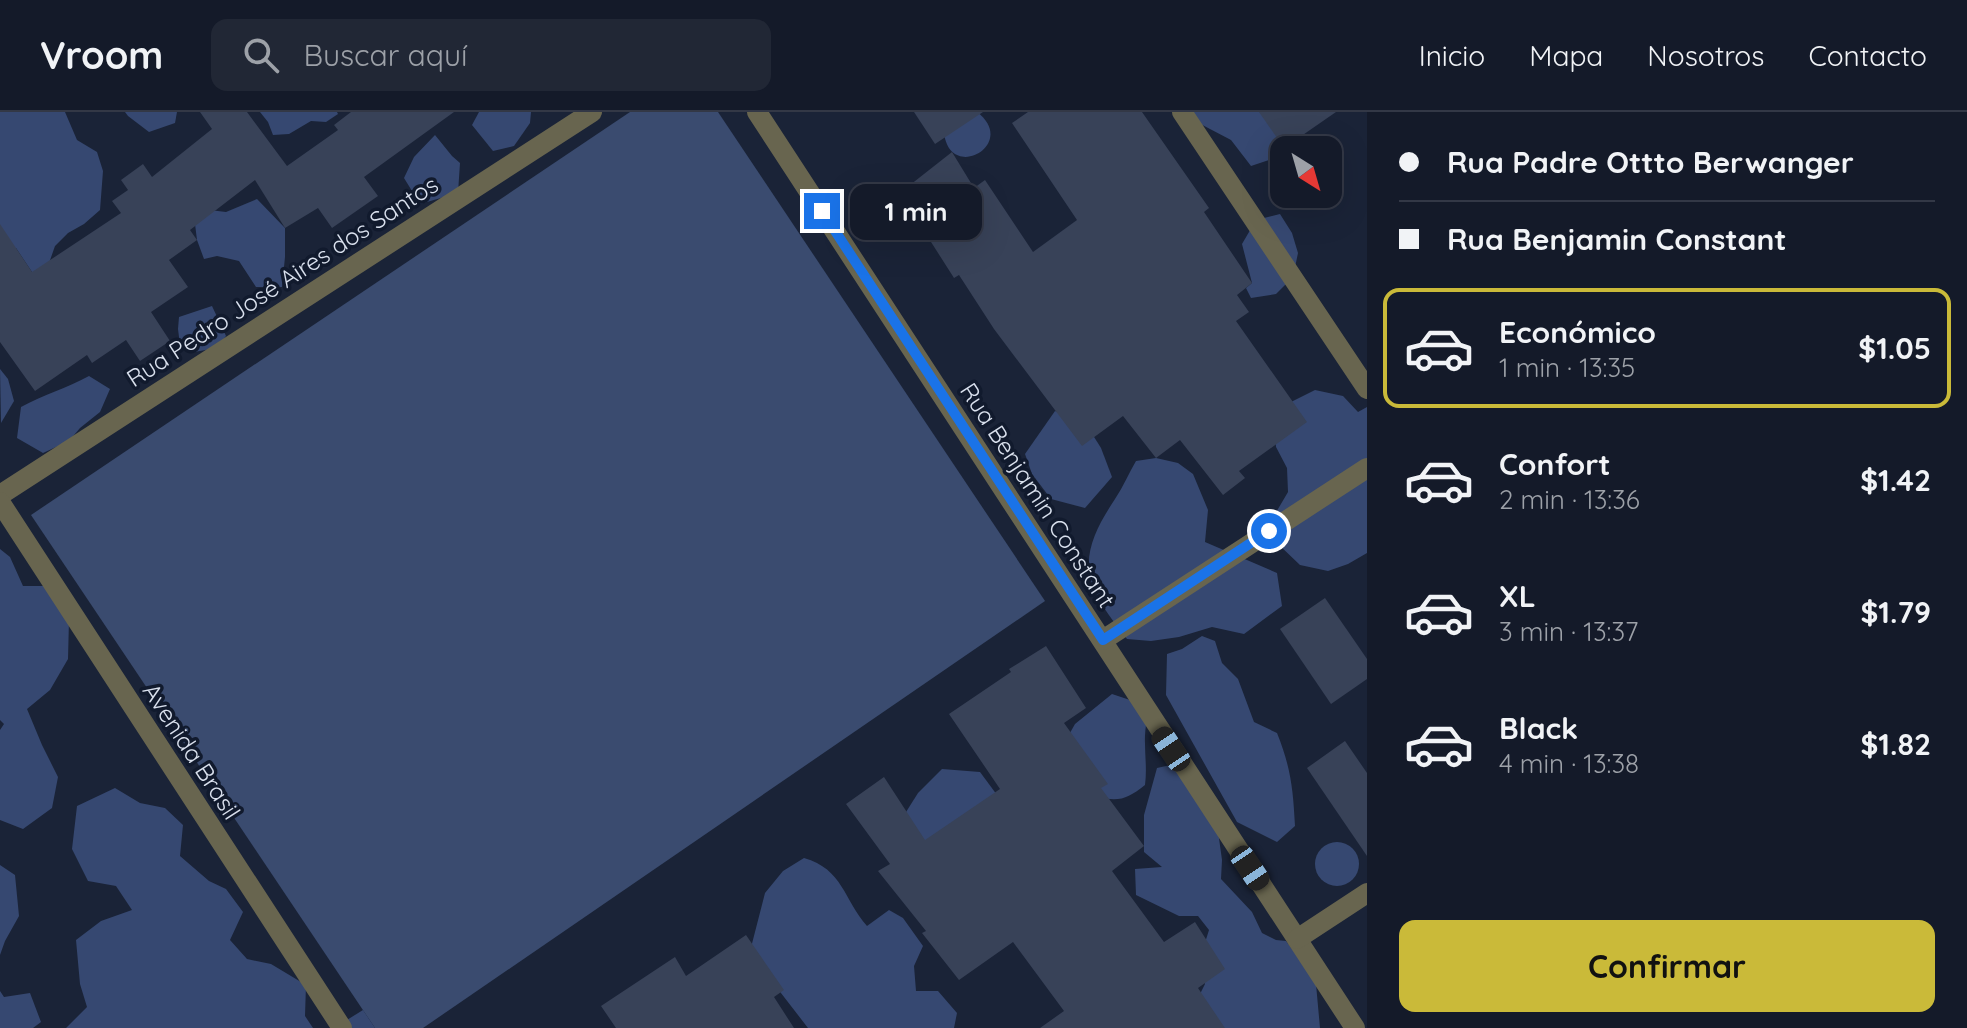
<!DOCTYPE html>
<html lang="es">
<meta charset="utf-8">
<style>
body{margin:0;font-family:Quicksand,sans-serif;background:#212735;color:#f1f3f6;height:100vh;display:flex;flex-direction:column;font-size:30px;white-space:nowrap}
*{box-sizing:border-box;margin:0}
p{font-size:26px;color:#9da1a8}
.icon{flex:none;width:44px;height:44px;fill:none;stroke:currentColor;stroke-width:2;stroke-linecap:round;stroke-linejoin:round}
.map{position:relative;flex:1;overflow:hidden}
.side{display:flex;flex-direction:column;background:#141a29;width:600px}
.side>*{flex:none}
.banner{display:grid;align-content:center;height:176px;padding:0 32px;background:#141a29}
.needle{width:52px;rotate:143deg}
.controls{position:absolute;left:1270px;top:24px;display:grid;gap:16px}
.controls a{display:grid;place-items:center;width:72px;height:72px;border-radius:16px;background:#141a29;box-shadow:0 8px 32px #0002,0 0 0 2px #333846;font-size:40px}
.end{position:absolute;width:36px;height:36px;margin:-18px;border:10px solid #1a73e8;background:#fff;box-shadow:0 0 0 4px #fff}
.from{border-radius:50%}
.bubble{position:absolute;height:56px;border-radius:16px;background:#141a29;box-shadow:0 8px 32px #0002,0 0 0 2px #333846;font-size:26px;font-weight:700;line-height:56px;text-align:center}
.car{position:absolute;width:24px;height:48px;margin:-24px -12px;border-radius:10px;box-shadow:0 0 6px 2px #0007;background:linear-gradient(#222 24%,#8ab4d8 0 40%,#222 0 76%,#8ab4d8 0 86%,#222 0)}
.banner b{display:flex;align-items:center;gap:28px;height:76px;font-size:30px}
.banner b+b{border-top:2px solid #333846}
.banner i{width:20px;height:20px;background:#f1f3f6}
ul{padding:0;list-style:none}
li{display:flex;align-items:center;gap:24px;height:120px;margin:0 16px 12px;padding:0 16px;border:4px solid transparent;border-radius:16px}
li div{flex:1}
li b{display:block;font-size:30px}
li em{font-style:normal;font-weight:700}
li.selected{border-color:#caba39}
li>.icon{width:72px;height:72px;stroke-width:1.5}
.button{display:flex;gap:16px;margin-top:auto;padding:16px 32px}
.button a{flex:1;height:92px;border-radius:16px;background:#caba39;color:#111;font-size:32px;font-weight:700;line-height:92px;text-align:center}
header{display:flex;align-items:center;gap:48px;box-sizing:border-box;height:112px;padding:0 40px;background:#141a29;border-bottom:2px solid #333846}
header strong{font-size:38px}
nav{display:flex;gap:44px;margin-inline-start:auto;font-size:28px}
.search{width:560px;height:72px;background:#212735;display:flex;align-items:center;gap:20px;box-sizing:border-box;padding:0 28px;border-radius:16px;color:#9da1a8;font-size:30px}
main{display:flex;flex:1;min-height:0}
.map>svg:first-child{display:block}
</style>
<header>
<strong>Vroom</strong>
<div class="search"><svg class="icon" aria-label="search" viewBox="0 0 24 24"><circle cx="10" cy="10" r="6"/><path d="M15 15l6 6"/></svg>Buscar aquí</div>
<nav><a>Inicio</a><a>Mapa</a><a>Nosotros</a><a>Contacto</a></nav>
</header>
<main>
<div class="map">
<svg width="1367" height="916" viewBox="0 0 1367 916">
<rect width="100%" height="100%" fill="#1a2337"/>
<!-- green -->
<polygon fill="#3a4b6f" points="630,0 718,0 1045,489 423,916 375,916 31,403"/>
<!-- forest -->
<g fill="#364871">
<polygon points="0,0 65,0 77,28 97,40 103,59 100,98 84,112 68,121 55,134 48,154 34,163 16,136 0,138"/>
<polygon points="125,0 177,0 175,11 149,20 128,4"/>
<polygon points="260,0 337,0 338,2 326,10 311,9 289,22 273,23 268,10"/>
<polygon points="479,0 531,0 530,11 514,34 493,39 472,13"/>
<path d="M 958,0 L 977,0 C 1019,32 950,71 944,21 Z"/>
<polygon points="1185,0 1259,0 1279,2 1284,36 1275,46 1251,54 1231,28 1189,6"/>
<polygon points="435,23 452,44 460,51 458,81 420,92 404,66 414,45"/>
<polygon points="257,87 285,116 285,145 282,175 256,175 239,149 217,144 204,147 197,128 193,96 226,100"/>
<polygon points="1280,102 1292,121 1298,141 1293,165 1276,182 1251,186 1246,176 1252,171 1242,132 1256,108"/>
<polygon points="212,194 226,224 217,236 194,240 180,233 178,217 179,205"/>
<polygon points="0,257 8,267 14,289 1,311"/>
<path d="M 89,264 L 110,277 L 100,300 L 80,316 L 69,329 L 43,341 L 17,326 L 21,295 C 43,283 67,276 89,264 Z"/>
<polygon points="1315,278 1343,284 1358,300 1367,295 1367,441 1348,452 1328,459 1300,453 1277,431 1268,414 1288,380 1287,356 1276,335 1273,299"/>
<polygon points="1055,299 1084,309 1101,336 1112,365 1085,396 1051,387 1032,362 1025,342"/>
<path d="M 1156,346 L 1178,351 L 1193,362 L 1208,398 L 1205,430 L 1277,461 L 1282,494 L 1244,522 L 1212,515 L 1179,525 L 1151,529 L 1127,527 C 1117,514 1106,500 1098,486 C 1078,449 1094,419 1115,387 C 1123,375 1129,361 1136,349 Z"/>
<polygon points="0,437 10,445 23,474 46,474 69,508 68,547 50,578 27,597 42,633 58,665 52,696 23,717 0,708 0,618 4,612 0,608"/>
<path d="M 1202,524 L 1215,529 L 1222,551 L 1238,567 L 1254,610 L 1277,621 C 1291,656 1293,677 1295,714 L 1277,730 L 1237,710 L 1166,583 L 1167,542 L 1182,537 Z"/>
<path d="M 1112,582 L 1133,589 L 1147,608 C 1142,630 1148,651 1145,673 C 1127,687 1120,690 1097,685 L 1066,628 L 1075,612 Z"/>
<polygon points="1175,652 1217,712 1222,748 1221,767 1252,800 1262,821 1276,828 1286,829 1297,843 1316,872 1320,916 1158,916 1196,890 1205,872 1201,850 1203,837 1209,818 1198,804 1179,804 1136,783 1135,757 1162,755 1144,740 1144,703 1157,656"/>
<polygon points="942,657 980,660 1000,687 933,762 901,708 918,681"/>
<polygon points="115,676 140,691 165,696 183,713 180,744 209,769 226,777 243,800 230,828 247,847 271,852 306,873 305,904 313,916 66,916 87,895 80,872 76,828 101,809 132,798 116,774 88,769 72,737 77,694"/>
<circle cx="1337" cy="752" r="22"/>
<path d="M 804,746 C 843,757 844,788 867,814 L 889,798 L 903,806 L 923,834 L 914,854 L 916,879 L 938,879 L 957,901 L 954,916 L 808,916 L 774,872 L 747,851 L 765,781 L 783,759 Z"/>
<polygon points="0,753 15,763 19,804 5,829 0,843"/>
<polygon points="0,879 4,885 30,881 41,910 33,916 0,916"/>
<polygon points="363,898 375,916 334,916"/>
</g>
<!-- building -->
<g fill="#384258">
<polygon points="200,0 247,0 287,54 338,18 334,13 351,0 454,0 364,65 378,84 332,116 318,96 285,116 255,68 190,118 197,128 169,148 188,175 151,200 170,229 140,249 126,228 92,251 87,243 35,279 0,230 0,112 32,160 121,101 112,89 128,78 121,68 143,52 152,65 212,17"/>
<polygon points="914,0 983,0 935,32"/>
<polygon points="1028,0 1142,0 1209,96 1204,100 1252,171 1237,183 1249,200 1236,209 1307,310 1239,359 1245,366 1223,383 1180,328 1156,346 1123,304 1082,334 994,217 959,163 954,166 924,119 896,84 952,40 974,76 985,68 1033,140 1077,108 1012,11"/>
<polygon points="1259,0 1336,0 1284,36"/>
<polygon points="1325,486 1367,547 1367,567 1331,592 1280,517"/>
<polygon points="1046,534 1086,596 1064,611 1108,672 1101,676 1144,734 1112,759 1164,830 1195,810 1225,857 1198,876 1225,916 1040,916 1064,899 1013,830 959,868 922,821 926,819 878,759 890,752 846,692 884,665 925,728 1000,677 949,602 1011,560 1009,557"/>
<polygon points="1345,629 1367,661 1367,744 1307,656"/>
<polygon points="746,823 784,878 774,885 794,916 616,916 601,894 675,845 686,864"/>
</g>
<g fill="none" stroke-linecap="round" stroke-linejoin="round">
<!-- minor -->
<g stroke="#68654f" stroke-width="20">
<polyline points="757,0 1355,916"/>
<polyline points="1182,0 1367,277"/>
<polyline points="0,383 592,0"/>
<polyline points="0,390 342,916"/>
<polyline points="1103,528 1367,356"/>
<polyline points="1297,827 1367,781"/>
</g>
</g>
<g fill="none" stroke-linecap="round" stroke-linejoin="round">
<!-- route -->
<polyline stroke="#1a73e8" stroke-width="10" points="822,99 1103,528 1269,419"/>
</g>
<g text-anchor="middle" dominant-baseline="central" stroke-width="7" stroke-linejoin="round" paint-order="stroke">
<!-- street labels -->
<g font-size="24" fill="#dae1ee" stroke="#111a2d">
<text transform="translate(282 169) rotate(-33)">Rua Pedro José Aires dos Santos</text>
<text transform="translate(1038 383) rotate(57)">Rua Benjamin Constant</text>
<text transform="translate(192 639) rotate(57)">Avenida Brasil</text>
</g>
</g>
</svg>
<div class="controls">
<a><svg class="needle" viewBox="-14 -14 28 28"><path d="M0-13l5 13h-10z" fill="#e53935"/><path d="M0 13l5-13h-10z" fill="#9da1a8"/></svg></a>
</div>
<i class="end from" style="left:1269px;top:419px"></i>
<i class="end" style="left:822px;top:99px"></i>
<div class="bubble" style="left:850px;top:72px;width:132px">1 min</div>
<i class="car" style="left:1171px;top:637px;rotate:326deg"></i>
<i class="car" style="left:1250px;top:756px;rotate:146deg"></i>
</div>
<section class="side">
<div class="banner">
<b><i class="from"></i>Rua Padre Ottto Berwanger</b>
<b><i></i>Rua Benjamin Constant</b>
</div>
<ul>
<li class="selected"><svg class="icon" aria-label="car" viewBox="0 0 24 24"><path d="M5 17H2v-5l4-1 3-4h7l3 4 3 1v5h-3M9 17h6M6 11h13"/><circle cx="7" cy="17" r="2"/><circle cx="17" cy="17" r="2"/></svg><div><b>Económico</b><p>1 min · 13:35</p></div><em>$1.05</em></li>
<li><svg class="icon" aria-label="car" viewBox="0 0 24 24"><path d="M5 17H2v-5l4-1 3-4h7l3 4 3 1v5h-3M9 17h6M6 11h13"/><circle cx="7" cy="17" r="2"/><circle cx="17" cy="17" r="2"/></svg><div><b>Confort</b><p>2 min · 13:36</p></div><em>$1.42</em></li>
<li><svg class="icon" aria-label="car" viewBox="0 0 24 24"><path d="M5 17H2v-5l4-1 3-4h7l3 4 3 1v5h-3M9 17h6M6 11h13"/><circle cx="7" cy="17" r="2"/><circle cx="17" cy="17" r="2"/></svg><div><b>XL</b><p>3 min · 13:37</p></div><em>$1.79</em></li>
<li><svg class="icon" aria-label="car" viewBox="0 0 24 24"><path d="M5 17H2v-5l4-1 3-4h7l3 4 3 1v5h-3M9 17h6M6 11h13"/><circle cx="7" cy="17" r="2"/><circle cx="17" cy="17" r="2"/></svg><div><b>Black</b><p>4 min · 13:38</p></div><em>$1.82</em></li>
</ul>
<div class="button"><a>Confirmar</a></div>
</section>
</main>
